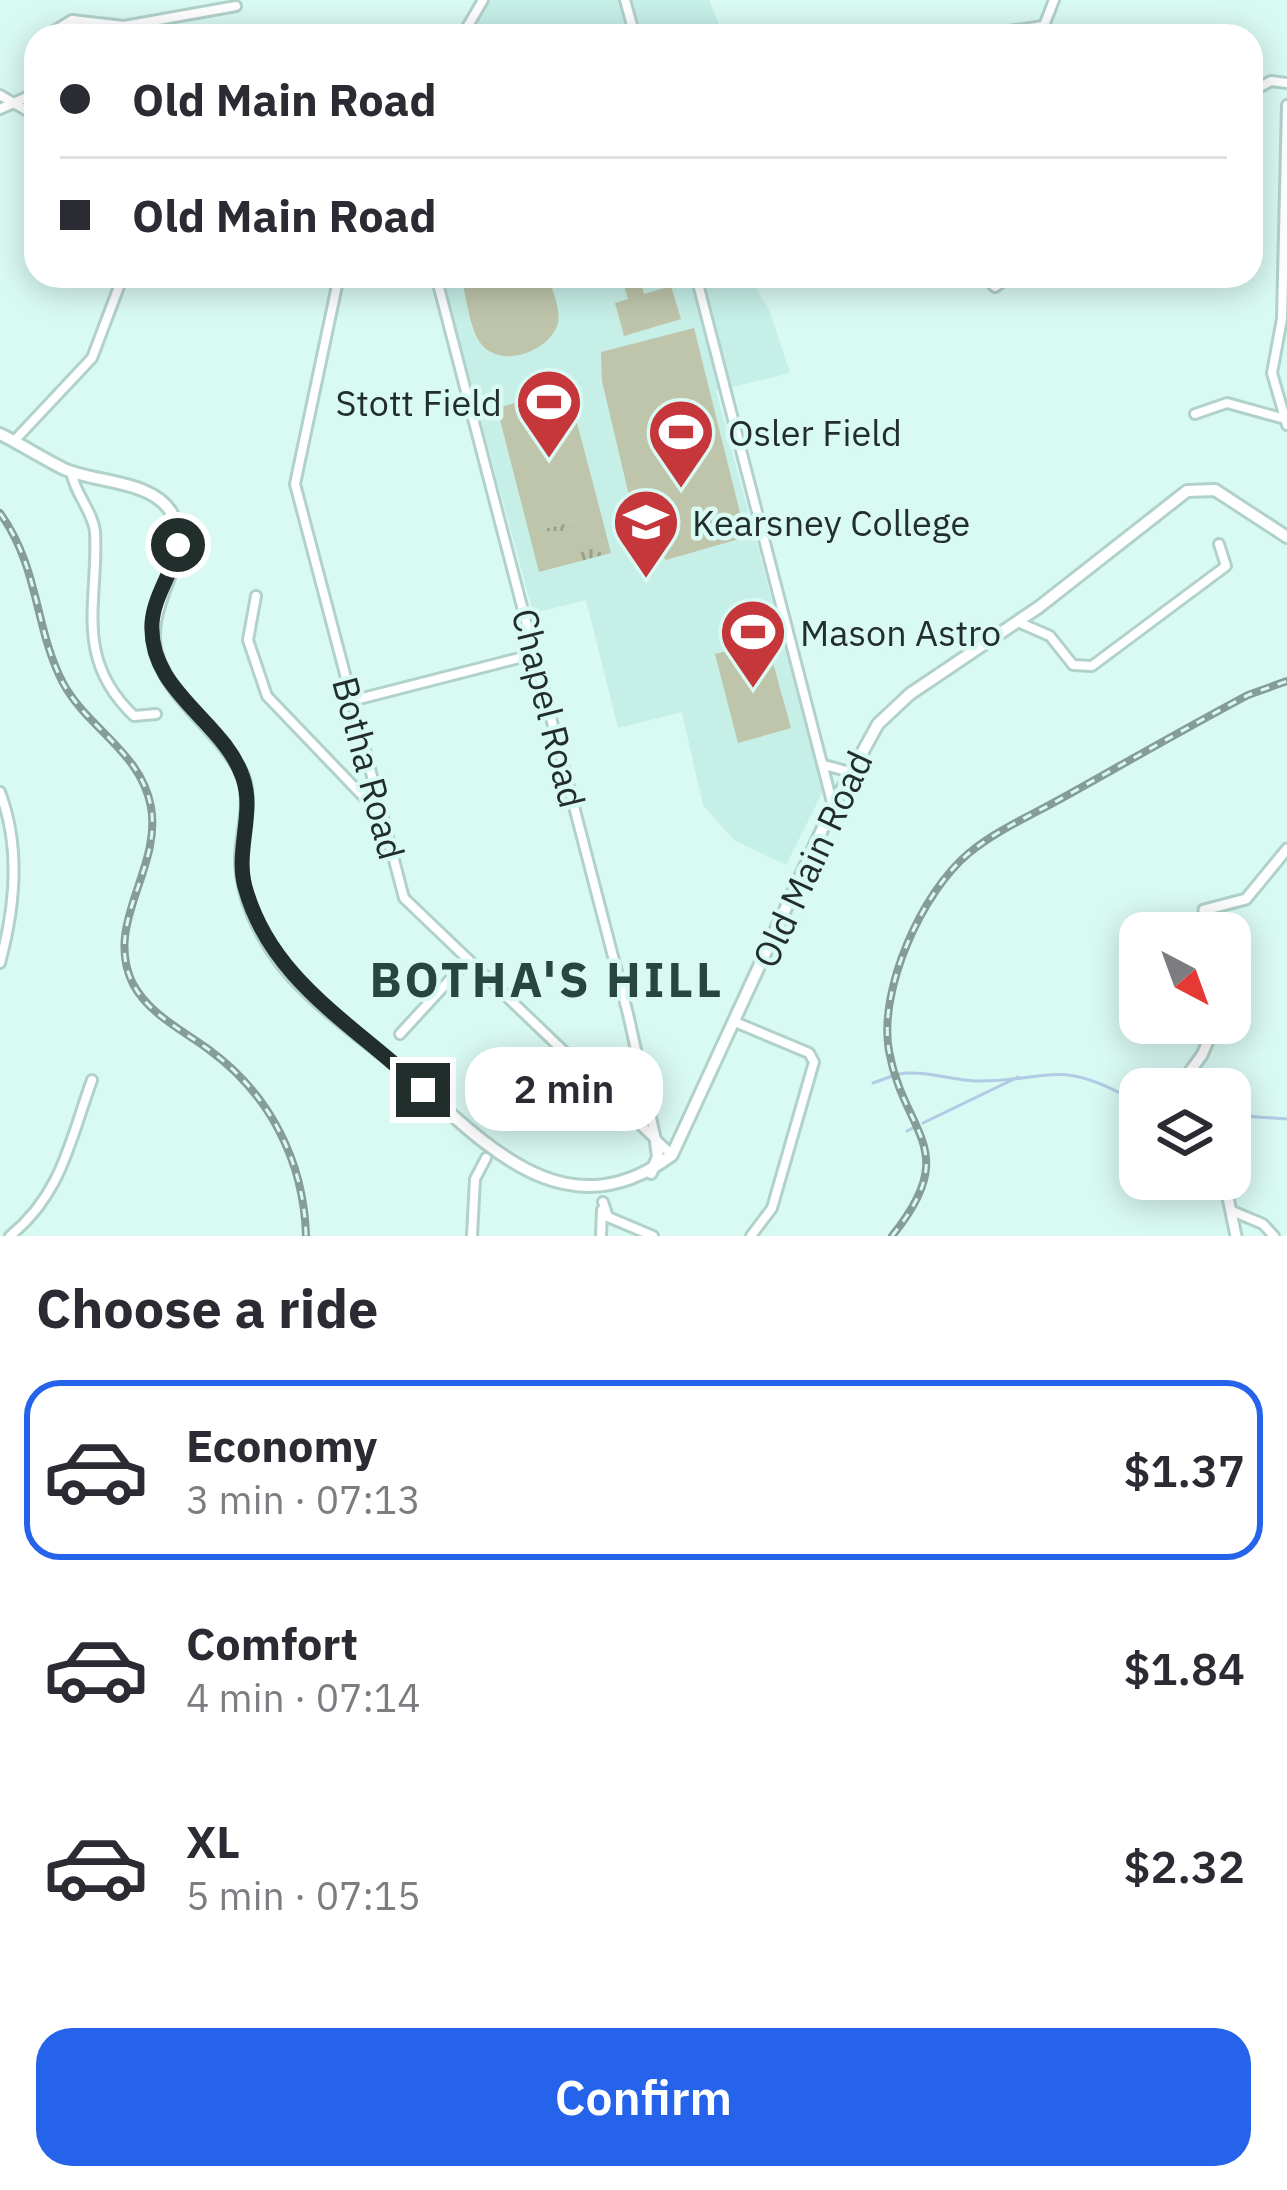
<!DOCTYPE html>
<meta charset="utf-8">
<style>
body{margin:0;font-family:"IBM Plex Sans",sans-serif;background:#f7f7f7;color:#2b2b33;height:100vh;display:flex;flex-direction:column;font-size:45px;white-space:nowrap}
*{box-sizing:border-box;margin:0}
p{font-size:39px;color:#7c7c81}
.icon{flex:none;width:66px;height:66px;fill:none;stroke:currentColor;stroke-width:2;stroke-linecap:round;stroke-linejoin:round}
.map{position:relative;height:1236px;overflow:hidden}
.drawer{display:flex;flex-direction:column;background:#fff;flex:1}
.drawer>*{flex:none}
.top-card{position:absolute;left:24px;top:24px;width:1239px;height:264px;border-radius:36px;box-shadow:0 6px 30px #0003;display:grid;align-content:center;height:264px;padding:0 36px;background:#fff}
.needle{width:78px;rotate:139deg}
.fabs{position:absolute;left:1119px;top:912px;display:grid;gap:24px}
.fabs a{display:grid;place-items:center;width:132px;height:132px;border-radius:24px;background:#fff;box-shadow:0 6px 30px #0003;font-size:60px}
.end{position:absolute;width:54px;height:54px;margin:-27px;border:15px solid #222e2c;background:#fff;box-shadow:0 0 0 6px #fff}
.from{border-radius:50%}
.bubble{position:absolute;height:84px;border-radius:36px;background:#fff;box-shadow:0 6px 30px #0003;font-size:39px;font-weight:600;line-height:84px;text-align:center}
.top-card b{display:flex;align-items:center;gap:42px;height:114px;font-size:45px}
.top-card b+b{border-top:3px solid #e1e1e2}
.top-card i{width:30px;height:30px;background:#2b2b33}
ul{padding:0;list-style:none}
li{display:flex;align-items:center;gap:36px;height:180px;margin:0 24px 18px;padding:0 12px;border:6px solid transparent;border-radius:36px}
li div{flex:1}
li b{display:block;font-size:45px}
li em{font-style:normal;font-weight:600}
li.selected{border-color:#2563eb}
li>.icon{width:108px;height:108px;stroke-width:1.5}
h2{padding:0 36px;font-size:54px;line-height:144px}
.action{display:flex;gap:24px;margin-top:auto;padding:24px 36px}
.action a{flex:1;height:138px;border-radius:36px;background:#2563eb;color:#fff;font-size:48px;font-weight:600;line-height:138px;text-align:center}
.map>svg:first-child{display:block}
</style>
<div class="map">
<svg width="1287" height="1236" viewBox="0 0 1287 1236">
<defs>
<pattern id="grass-tufts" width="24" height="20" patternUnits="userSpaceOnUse" patternTransform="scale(3)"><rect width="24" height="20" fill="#bec5aa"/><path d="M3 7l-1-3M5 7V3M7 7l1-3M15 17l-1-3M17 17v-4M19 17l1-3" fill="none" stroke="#9aa08b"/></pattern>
</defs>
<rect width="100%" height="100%" fill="#d9f9f3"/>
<!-- built -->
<g fill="#c6efe7">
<polygon points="490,0 709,0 724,36 469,36"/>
<polygon points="442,276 750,277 770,312 790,373 716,391 823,791 786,865 734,840 703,805 682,712 618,728 586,600 533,613"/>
</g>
<!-- grass -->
<polygon fill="url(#grass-tufts)" points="601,514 611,553 539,572 529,533"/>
<!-- pitch -->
<g fill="#bec5aa">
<path d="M 461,276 L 548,276 C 552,290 561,309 558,323 C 550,352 498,371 479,341 C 469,325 466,295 461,276 Z"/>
<polygon points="621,276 639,276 644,294 671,286 681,319 624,336 615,303 628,299"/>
<polygon points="694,328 746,537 666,560 636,525 602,381 601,352"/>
<polygon points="568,389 601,514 529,533 497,408"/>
<polygon points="767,641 791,728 738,743 715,654"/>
</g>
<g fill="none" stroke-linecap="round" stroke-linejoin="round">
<!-- stream -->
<g stroke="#b0cbe4" stroke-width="3">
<path d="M 899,1074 C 924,1070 950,1080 975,1081 C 1049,1082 1057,1057 1131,1099"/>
<polyline points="873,1083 895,1075"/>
<polyline points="1230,1115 1287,1119"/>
<polyline points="923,1123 1018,1077"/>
<polyline points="907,1131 917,1126"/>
</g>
<!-- minor casing -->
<g stroke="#b1d1cb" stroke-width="14">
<g id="minor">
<polyline points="625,0 635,36"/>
<polyline points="46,36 72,20 124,26 236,6"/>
<polyline points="462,36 483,0"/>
<polyline points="975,36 1043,26"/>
<polyline points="1040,36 1054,0"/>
<polyline points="36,58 36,87"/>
<polyline points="1251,92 1271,81 1287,83"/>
<polyline points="0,95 36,116"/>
<polyline points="1287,105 1282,319 1272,373 1287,425"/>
<polyline points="0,109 36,93"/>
<polyline points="339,276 295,484 404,898 672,1155"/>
<polyline points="436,276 628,1014 656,1140"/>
<polyline points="696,276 833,806"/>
<polyline points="984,276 995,287 1010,276"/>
<polyline points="1195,414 1227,403 1285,419"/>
<polyline points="14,441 92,358 123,276"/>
<path d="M 71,471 C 74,493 93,511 95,532 C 99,600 72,657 134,716 L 156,714"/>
<polyline points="256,596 248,640 267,696 381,815"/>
<polyline points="1018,622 1050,636 1073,665 1092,666 1226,566 1219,544"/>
<polyline points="351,701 535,654"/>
<polyline points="824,765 850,772"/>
<path d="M 0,792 C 21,847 15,908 0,963"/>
<polyline points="735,1022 809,1053 814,1062 772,1208 751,1236"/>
<polyline points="400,1034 468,960"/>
<polyline points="603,1202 608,1217 653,1236"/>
<polyline points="1232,1211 1263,1224 1274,1236"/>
<path d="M 10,1236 C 62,1194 70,1140 92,1080"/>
<polyline points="472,1236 475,1179 486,1158"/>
<polyline points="601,1236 602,1210"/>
</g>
</g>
<!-- tertiary casing -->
<g stroke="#b1d1cb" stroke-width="15">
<g id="tertiary">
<polyline points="1204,933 1204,910 1246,899 1287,849"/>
<polyline points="1177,1089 1202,1055 1216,1023"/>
<polyline points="1217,1179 1227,1193 1236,1236"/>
</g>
</g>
<!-- secondary casing -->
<g stroke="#b1d1cb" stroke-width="16">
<g id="secondary">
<path d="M 0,434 C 22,445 42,458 64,469 C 96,483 151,480 171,512 C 199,556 138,604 158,659 C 174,702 217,729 239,768 C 255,795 242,828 241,857 C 241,884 250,912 263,935 C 294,994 356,1030 405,1073 C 483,1141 564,1236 672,1155 L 833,806 L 878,724 L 910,694 L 1039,607 L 1187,491 L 1215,490 L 1287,537"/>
<polyline points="651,1173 658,1157 656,1142"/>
</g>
</g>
<!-- minor -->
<use href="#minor" stroke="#fff" stroke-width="8"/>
<!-- tertiary -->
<use href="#tertiary" stroke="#fff" stroke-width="9"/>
<!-- secondary -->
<use href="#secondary" stroke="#fff" stroke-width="10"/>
<!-- rail casing -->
<g stroke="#859c98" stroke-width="8">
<g id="rail">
<path d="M 0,513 C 40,569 34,627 63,683 C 88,729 141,752 151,807 C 162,869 103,924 133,984 C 149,1014 182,1030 208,1049 C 269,1093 304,1161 306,1236"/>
<path d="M 892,1236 C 963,1148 904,1135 889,1051 C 878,990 922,892 969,853 C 997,830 1032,815 1064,797 C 1125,763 1186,728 1248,695 L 1287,681"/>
</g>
</g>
<!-- rail -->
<use href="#rail" stroke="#d9f9f3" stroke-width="3" stroke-dasharray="9" stroke-linecap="butt"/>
</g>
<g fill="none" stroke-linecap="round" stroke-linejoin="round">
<!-- route -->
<path stroke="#222e2c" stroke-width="15" d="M 178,545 C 173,573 154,595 152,623 C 148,692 224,720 243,778 C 255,813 235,851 245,887 C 271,982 356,1025 423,1090"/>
</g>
<!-- icons -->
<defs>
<g id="stadium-pin" transform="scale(3.45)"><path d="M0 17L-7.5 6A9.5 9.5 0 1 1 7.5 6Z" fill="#c6373c" stroke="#d9f9f3"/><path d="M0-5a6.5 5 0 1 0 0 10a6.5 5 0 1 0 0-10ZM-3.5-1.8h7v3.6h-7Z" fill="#fff"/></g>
<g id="school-pin" transform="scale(3.45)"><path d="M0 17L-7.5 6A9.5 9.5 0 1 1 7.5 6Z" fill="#c6373c" stroke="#d9f9f3"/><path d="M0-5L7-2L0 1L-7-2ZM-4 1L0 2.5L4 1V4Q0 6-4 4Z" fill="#fff"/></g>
</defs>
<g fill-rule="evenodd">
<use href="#stadium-pin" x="549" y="402"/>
<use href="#stadium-pin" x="681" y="432"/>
<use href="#school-pin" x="646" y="522"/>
<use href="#stadium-pin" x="753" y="632"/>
</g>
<g text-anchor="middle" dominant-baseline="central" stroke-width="9" stroke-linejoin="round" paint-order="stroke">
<!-- poi labels -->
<g font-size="36" fill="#222e2c" stroke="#d9f9f3" text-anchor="start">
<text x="502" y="402" text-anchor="end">Stott Field</text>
<text x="728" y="432">Osler Field</text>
<text x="692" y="522">Kearsney College</text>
<text x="800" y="632">Mason Astro</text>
</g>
<!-- street labels -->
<g font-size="36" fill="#222e2c" stroke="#d9f9f3">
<text transform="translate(549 708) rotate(76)">Chapel Road</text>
<text transform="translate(369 768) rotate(75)">Botha Road</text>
<text transform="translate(812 859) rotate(-65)">Old Main Road</text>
</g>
<!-- district labels -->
<g font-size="48" font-weight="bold" letter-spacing="3" fill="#294540" stroke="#d9f9f3">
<text x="547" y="979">BOTHA'S HILL</text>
</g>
</g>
</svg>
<div class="fabs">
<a><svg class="needle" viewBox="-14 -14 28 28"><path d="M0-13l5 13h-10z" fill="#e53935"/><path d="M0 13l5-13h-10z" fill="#7c7c81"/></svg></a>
<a><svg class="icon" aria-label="layers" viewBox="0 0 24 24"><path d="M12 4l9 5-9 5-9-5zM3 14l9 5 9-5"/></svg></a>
</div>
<i class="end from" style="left:178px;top:545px"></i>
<i class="end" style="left:423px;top:1090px"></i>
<div class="bubble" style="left:465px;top:1047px;width:198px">2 min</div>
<div class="top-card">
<b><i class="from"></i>Old Main Road</b>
<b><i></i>Old Main Road</b>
</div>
</div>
<section class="drawer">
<h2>Choose a ride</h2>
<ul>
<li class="selected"><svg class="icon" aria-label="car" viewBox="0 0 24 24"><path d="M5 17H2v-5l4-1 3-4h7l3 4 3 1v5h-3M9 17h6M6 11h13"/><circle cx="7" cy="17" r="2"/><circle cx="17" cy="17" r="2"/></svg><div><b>Economy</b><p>3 min · 07:13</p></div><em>$1.37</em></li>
<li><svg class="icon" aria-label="car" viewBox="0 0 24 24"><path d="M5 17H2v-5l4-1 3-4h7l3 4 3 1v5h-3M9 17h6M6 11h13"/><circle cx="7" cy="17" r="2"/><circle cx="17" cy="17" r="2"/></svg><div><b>Comfort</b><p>4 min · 07:14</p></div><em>$1.84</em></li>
<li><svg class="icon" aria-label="car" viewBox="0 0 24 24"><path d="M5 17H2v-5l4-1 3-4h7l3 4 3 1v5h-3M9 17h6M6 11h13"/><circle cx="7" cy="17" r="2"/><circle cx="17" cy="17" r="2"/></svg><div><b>XL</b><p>5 min · 07:15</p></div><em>$2.32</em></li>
</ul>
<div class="action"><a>Confirm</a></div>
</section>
